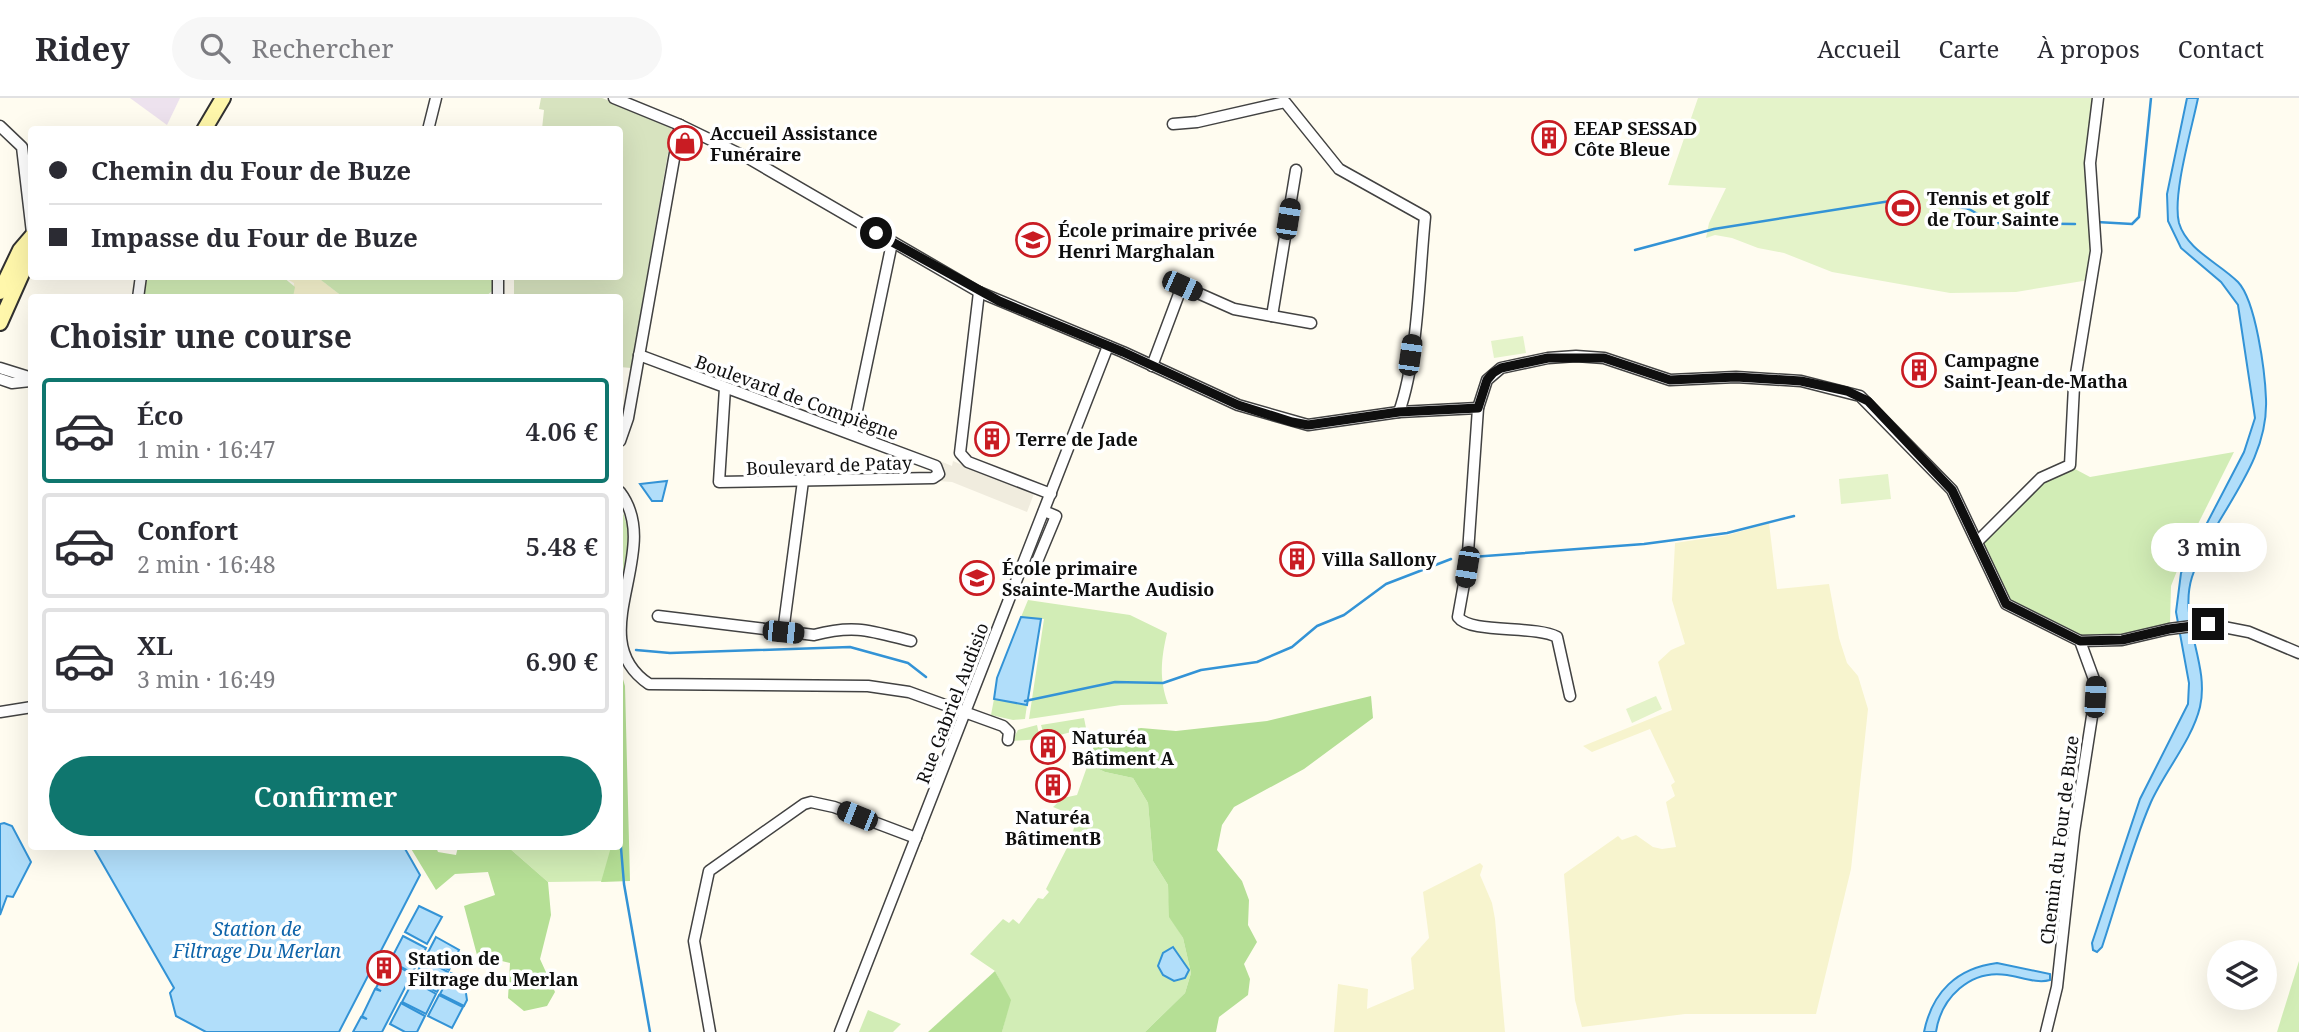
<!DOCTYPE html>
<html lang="fr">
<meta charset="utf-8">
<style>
body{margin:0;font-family:"Noto Serif",serif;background:#f7f7f7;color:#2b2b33;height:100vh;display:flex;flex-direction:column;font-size:26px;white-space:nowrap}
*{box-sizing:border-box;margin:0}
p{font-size:23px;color:#7c7c81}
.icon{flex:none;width:38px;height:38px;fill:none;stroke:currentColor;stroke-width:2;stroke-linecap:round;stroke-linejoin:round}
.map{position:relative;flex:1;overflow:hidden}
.panel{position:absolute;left:28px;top:196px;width:595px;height:556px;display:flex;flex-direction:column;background:#fff;border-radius:7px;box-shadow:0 7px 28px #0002}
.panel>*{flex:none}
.hud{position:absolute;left:28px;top:28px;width:595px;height:154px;border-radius:7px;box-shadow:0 7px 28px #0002;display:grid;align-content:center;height:154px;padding:0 21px;background:#fff}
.tools{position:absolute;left:2207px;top:842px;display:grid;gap:14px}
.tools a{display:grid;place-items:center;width:70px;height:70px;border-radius:50%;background:#fff;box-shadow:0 7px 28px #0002;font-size:35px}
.end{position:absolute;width:32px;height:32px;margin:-16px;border:9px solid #0f0f0f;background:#fff;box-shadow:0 0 0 4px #fff}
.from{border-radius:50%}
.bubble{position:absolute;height:49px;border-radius:24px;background:#fff;box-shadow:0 7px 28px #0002;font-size:23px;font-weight:600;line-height:49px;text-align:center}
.car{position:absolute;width:21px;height:42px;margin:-21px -10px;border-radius:9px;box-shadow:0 0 5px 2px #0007;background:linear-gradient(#222 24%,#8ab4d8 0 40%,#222 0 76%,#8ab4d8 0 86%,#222 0)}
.hud b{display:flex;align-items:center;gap:24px;height:66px;font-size:26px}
.hud b+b{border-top:2px solid #e1e1e2}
.hud i{width:18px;height:18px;background:#2b2b33}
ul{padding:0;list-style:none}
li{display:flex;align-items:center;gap:21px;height:105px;margin:0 14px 10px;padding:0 7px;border:4px solid #e1e1e2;border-radius:7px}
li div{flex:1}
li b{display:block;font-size:26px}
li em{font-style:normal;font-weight:600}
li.selected{border-color:#0f766e}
li>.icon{width:63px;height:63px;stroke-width:1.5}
h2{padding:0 21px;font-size:32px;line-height:84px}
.primary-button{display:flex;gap:14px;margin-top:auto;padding:14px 21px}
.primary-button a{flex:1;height:80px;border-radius:42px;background:#0f766e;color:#fff;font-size:28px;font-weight:600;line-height:80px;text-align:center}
header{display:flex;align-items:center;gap:42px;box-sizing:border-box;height:98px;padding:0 35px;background:#fff;border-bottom:2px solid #e1e1e2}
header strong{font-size:33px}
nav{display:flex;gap:38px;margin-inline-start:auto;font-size:24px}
.search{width:490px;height:63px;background:#f7f7f7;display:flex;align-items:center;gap:18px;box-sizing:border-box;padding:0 24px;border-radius:38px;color:#7c7c81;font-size:26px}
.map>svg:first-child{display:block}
</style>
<header>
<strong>Ridey</strong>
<div class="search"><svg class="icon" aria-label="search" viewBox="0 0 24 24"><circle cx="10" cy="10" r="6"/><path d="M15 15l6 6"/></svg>Rechercher</div>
<nav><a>Accueil</a><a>Carte</a><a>À propos</a><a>Contact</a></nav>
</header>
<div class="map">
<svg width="2299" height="934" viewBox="0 0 2299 934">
<rect width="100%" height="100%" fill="#fffcf0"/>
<!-- industrial -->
<polygon fill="#ede2ee" points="130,0 180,0 167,27"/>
<!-- farmland -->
<g fill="#f7f4ce">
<polygon points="283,179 317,179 343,199 293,199 294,185"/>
<polygon points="1769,425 1777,491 1829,486 1839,540 1847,565 1858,578 1868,611 1851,771 1816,916 1685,916 1582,929 1575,902 1564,776 1618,738 1622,742 1636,737 1653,749 1662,751 1676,749 1666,704 1675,698 1671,687 1675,684 1650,631 1592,654 1583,648 1672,612 1658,564 1671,552 1685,546 1672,502 1675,445 1728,437"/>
<polygon points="1480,765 1483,768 1480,777 1492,805 1495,821 1505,934 1334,934 1338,886 1368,891 1367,911 1414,891 1411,860 1429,840 1423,794"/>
</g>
<!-- green -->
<g fill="#d2edb6">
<polygon points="147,179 283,179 295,189 293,199 144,199"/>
<polygon points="317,179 492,179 492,193 484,200 343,199"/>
<polygon points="2234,354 2186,450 2171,488 2170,526 2130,538 2088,539 2072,535 2006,501 1982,448 1985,440 2043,383 2075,371 2090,379"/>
<path d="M 620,409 C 634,434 627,461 620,488 Z"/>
<path d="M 1028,502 L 1130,517 L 1167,535 C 1161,561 1159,581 1168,606 L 1121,607 L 1029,621 L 1044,521 L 1021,519 Z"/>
<polygon points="994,601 1027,607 1025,621 1013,622 991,617"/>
<polygon points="1084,620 1086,630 1045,641 1041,627"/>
<polygon points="1037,627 1040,641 1012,643 1018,632"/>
<polygon points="1088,666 1105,674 1133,680 1148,705 1153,763 1168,787 1170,819 1183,840 1191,875 1185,895 1145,934 1002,934 1010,902 995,873 970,856 1003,821 1009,825 1013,821 1019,826 1038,800 1043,801 1049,794 1046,791 1070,744 1077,719 1053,709 1063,700 1077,697"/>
<polygon points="508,749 613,749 620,783 548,784"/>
<polygon points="2299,863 2299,934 2277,934"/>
<polygon points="868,912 901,926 893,934 859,934"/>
</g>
<!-- forest -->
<g fill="#b5df95">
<polygon points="620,571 625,588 630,783 601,784 611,749 620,749"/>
<polygon points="1371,598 1373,620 1304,671 1234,709 1222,727 1217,752 1242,783 1249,802 1248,827 1257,844 1244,866 1250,881 1248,897 1219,919 1216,934 1145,934 1185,895 1191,875 1183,840 1169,819 1168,787 1153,763 1148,705 1133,680 1105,674 1088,666 1093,650 1104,636 1141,630 1176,633 1267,623"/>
<polygon points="410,749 436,749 438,754 456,757 458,749 508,749 548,784 551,817 540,861 555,894 547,908 524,913 508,900 510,865 477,857 464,808 495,797 488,774 455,776 436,792"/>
<polygon points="995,873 1011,902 1002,934 928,934"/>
</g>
<!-- cemetery -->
<polygon fill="#d7e3bf" points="541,0 602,0 669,26 672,32 631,270 620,269 620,200 514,200 514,179 620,178 620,32 542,31 544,12 539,11"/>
<!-- pitch -->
<g fill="#e4f3c9">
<polygon points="1698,0 2096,0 2085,70 2094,149 2089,182 2016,194 1950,195 1832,174 1784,155 1758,150 1732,140 1715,137 1706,140 1709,125 1726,90 1668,87"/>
<polygon points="1523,238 1526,255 1494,260 1491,243"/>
<polygon points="1888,376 1891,401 1841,406 1839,381"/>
<polygon points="1656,598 1662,611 1632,625 1626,611"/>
</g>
<!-- plaza -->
<polygon fill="#f0ecde" points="940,363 952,368 953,363 1018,390 1035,393 1027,414 952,384 938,383 943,374"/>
<!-- water -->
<g fill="#b1defa" stroke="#3393d6" stroke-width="2">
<path d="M 2187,0 L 2198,0 C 2192,30 2172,97 2179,125 C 2187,152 2219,165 2238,184 C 2256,203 2265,274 2266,301 C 2269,369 2212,418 2192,479 C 2178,524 2210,565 2200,609 C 2192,642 2165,673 2151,704 C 2131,750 2118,801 2102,849 L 2097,854 L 2093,852 L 2092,845 L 2140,701 L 2188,606 L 2189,585 L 2176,514 L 2181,475 L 2244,354 L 2255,320 L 2238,207 L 2221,184 L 2181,150 L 2168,123 L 2167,96 Z"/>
<polygon points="667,383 662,403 652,403 640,386"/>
<polygon points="1021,519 1041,521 1027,607 994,601 997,580"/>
<polygon points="4,725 12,728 31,764 13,799 7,798 0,817 0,726"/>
<polygon points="93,749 404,749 420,777 339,934 206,934 176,918 170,895 174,890"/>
<polygon points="419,808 442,819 427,846 405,834"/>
<polygon points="403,838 426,850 412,875 390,863"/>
<polygon points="436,839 459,852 449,872 425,860"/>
<polygon points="1173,849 1189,872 1185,880 1174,883 1163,877 1158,868 1163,855"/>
<polygon points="424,861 448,874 437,894 413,882"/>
<polygon points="390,864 412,876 382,934 353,934 361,919 367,921 362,918 375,891 381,893 376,890"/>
<path d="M 1997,865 L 2050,876 L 2050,882 C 2037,886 2021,879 2007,877 C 1970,871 1941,900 1936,934 L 1924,934 C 1932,894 1957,870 1997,865 Z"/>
<polygon points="451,875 464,882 467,902 464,908 440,896"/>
<polygon points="413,883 436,896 426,916 402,904"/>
<polygon points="439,897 463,909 452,930 428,918"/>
<polygon points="401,905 425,918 417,934 405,934 390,926"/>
</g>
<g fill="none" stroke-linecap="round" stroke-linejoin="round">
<!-- stream -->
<g stroke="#3393d6" stroke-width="2.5">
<polyline points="1958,109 1969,111 1993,125 2075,126"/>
<polyline points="2097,124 2132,126 2139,119 2151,0"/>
<polyline points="1635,152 1714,131 1903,101"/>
<polyline points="1472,459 1644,446 1727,435 1794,418"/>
<polyline points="636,552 670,555 850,549 908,565 926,579"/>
<polyline points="1025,603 1115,584 1163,585 1201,572 1257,564 1292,549 1317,528 1344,517 1386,486 1451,461"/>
<polyline points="620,738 624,786 650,934"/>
</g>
<!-- minor casing -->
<g stroke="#424242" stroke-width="13">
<g id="minor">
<polyline points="614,0 680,27 748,60 979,194 1123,254 1238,307 1308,327 1399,314 1478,310"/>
<path d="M 1173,26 L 1197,24 L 1285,4 L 1339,71 L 1425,119 C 1419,178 1418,260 1399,314"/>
<polyline points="0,28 22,49 32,135"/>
<polyline points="428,32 436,0"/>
<polyline points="979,194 960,355 968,364 1051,396"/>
<polyline points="138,200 141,178"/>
<polyline points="498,200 498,178"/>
<polyline points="1272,218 1311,225"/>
<polyline points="639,257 936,368 939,376 933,380 719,384 725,290"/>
<polyline points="1152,268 1182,188 1234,211 1272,218 1296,72"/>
<polyline points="0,270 32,280"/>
<polyline points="0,281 12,285 30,283"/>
<polyline points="852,336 892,145"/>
<polyline points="620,343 628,320 680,27"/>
<path d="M 620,394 C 665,453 580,540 649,586 L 868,588 L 909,594 L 1003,628 L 1009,634 L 1008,642"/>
<polyline points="1977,444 2041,380 2070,367 2074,288 2096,153 2090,65 2098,0"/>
<polyline points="1036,466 1056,418 1044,413"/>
<path d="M 658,518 L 814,537 C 855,526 871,533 911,543"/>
<polyline points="783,534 803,383"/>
<polyline points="2080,543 2122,542 2169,531 2208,526 2249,534 2299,555"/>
<path d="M 1570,598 L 1557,539 C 1535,527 1470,536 1458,519 L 1467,469 L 1478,310 L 1487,282 L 1501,270 L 1548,260 L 1576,258 L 1604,260 L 1670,282 L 1736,279 L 1801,283 L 1860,298 L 1952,392 L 2006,506 L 2080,543 L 2095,584 L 2095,599 L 2074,734 L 2057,889 L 2046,934"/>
<polyline points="0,614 32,609"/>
<polyline points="710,934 694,843 709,773 804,706 811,704 834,709 916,740"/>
<polyline points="840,934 1108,248"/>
</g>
</g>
<!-- secondary casing -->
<g stroke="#313131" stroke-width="18">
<g id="secondary">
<polyline points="204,32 223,0"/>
<polyline points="0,194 20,152 32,138"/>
<polyline points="0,225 32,153"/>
</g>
</g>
<!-- minor -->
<use href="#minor" stroke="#fff" stroke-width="10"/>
<!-- secondary -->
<use href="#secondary" stroke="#fff7ab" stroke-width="14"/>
</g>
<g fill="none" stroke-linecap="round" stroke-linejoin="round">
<!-- route -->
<polyline stroke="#0f0f0f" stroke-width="9" points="876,135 999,203 1123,254 1238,307 1292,324 1308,327 1399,314 1478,310 1487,282 1493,275 1501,270 1548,260 1604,260 1670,282 1736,279 1801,283 1847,293 1868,303 1952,392 2006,506 2080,543 2122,542 2169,531 2208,526"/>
</g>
<!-- icons -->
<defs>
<g id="building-ring" transform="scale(1.75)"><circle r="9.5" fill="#fff" stroke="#c91c23" stroke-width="1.5"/><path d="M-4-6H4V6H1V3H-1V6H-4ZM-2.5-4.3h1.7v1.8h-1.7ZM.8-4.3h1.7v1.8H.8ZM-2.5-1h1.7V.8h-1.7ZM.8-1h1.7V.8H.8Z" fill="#c91c23"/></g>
<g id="shop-ring" transform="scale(1.75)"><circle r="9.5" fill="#fff" stroke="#c91c23" stroke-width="1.5"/><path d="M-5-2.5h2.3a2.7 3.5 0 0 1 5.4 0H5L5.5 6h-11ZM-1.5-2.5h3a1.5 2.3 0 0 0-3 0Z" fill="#c91c23"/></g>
<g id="stadium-ring" transform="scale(1.75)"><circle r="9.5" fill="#fff" stroke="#c91c23" stroke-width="1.5"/><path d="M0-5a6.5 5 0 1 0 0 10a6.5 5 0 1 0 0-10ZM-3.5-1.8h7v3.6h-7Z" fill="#c91c23"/></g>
<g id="school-ring" transform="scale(1.75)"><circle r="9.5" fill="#fff" stroke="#c91c23" stroke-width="1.5"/><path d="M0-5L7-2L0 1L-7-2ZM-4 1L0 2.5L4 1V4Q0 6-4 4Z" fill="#c91c23"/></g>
</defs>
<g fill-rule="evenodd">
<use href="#building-ring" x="1549" y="40"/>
<use href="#shop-ring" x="685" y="45"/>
<use href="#stadium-ring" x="1903" y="110"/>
<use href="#school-ring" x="1033" y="142"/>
<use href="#building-ring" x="1919" y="272"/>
<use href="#building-ring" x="992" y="341"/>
<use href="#building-ring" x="1297" y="461"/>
<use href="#school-ring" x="977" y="480"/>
<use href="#building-ring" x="1048" y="649"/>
<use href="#building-ring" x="1053" y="687"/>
<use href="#building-ring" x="384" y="870"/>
</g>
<g text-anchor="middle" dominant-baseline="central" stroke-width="7" stroke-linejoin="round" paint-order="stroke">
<!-- poi labels -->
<g font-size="18" font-weight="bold" fill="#0f0f0f" stroke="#fff" text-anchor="start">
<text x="1574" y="30">EEAP SESSAD<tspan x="1574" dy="21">Côte Bleue</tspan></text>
<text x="710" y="35">Accueil Assistance<tspan x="710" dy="21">Funéraire</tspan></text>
<text x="1927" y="100">Tennis et golf<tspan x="1927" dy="21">de Tour Sainte</tspan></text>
<text x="1058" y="132">École primaire privée<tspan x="1058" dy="21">Henri Marghalan</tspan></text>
<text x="1944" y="262">Campagne<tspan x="1944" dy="21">Saint-Jean-de-Matha</tspan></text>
<text x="1016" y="341">Terre de Jade</text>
<text x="1322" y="461">Villa Sallony</text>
<text x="1002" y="470">École primaire<tspan x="1002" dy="21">Ssainte-Marthe Audisio</tspan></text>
<text x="1072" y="639">Naturéa<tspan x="1072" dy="21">Bâtiment A</tspan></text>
<text x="1053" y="719" text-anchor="middle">Naturéa<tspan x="1053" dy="21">BâtimentB</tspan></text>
<text x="408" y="860">Station de<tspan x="408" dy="21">Filtrage du Merlan</tspan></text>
</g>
<!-- street labels -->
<g font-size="18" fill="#0f0f0f" stroke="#fff">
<text transform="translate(797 299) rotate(20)">Boulevard de Compiègne</text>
<text transform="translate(829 367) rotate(-2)">Boulevard de Patay</text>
<text transform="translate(952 605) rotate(-69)">Rue Gabriel Audisio</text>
<text transform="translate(2059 742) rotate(-83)">Chemin du Four de Buze</text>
</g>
<!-- water labels -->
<g font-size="19" font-style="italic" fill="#0e64aa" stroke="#fff">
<text x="257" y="831">Station de<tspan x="257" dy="22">Filtrage Du Merlan</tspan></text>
</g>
</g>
</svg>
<div class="tools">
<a><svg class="icon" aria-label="layers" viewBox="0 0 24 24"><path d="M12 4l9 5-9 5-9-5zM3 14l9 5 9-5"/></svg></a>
</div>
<i class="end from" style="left:876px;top:135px"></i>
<i class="end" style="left:2208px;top:526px"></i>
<div class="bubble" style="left:2151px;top:425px;width:116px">3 min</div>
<i class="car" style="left:1288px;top:121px;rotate:9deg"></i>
<i class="car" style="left:1182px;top:188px;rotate:114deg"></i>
<i class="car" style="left:1410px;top:257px;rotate:8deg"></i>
<i class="car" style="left:1467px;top:469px;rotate:189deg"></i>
<i class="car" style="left:783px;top:534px;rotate:96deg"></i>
<i class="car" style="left:2095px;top:599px;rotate:3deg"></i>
<i class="car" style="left:857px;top:718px;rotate:292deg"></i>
<div class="hud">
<b><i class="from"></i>Chemin du Four de Buze</b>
<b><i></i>Impasse du Four de Buze</b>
</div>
<section class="panel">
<h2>Choisir une course</h2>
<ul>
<li class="selected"><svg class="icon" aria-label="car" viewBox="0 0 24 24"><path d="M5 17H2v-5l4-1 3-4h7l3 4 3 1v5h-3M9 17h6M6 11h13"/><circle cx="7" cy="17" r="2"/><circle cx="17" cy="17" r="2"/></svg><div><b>Éco</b><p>1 min · 16:47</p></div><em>4.06 €</em></li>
<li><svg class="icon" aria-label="car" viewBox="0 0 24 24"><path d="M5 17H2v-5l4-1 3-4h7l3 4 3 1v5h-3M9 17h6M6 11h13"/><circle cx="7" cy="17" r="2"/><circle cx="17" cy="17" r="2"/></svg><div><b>Confort</b><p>2 min · 16:48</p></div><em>5.48 €</em></li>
<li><svg class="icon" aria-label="car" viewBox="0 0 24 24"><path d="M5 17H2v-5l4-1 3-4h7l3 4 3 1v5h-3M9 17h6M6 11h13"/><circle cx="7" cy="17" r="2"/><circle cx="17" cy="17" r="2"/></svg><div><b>XL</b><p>3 min · 16:49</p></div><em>6.90 €</em></li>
</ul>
<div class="primary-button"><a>Confirmer</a></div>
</section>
</div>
